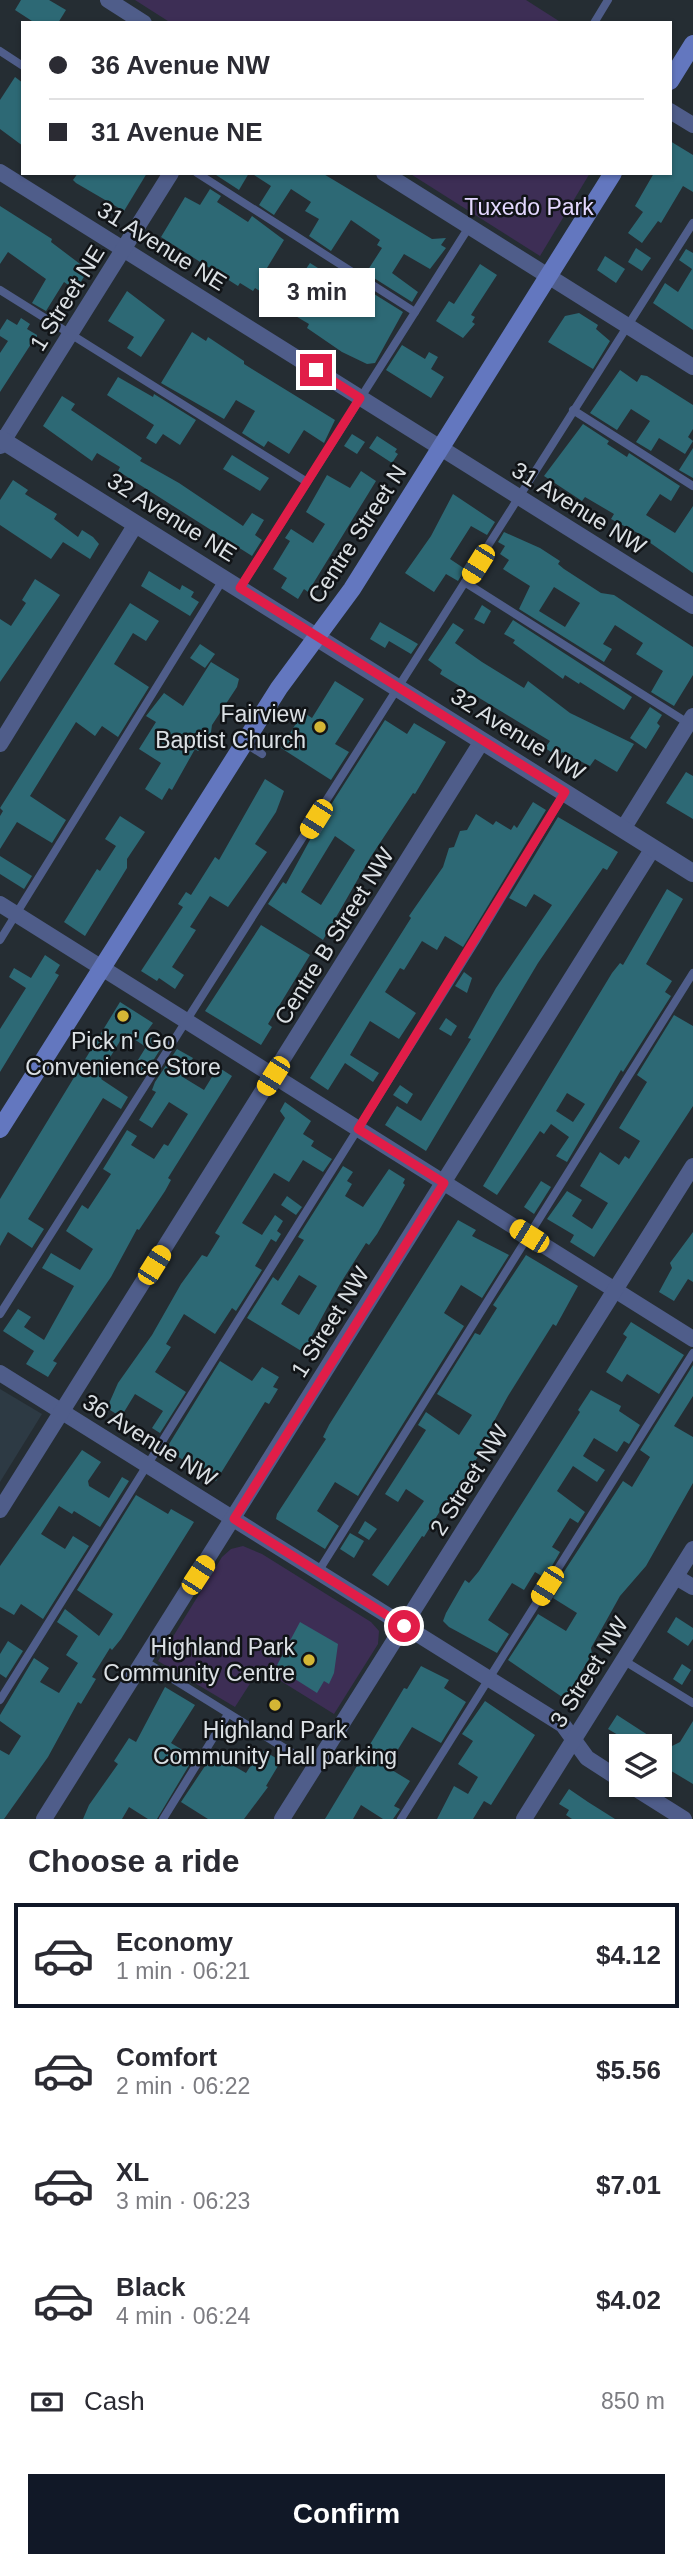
<!DOCTYPE html>
<meta charset="utf-8">
<style>
body{margin:0;font-family:Helvetica,sans-serif;background:#f7f7f7;color:#2b2b33;height:100vh;display:flex;flex-direction:column;font-size:26px;white-space:nowrap}
*{box-sizing:border-box;margin:0}
p{font-size:23px;color:#7c7c81}
.icon{flex:none;width:38px;height:38px;fill:none;stroke:currentColor;stroke-width:2;stroke-linecap:round;stroke-linejoin:round}
.map{position:relative;height:1819px;overflow:hidden}
.sheet{display:flex;flex-direction:column;background:#fff;flex:1}
.sheet>*{flex:none}
.top-card{position:absolute;left:21px;top:21px;width:651px;height:154px;border-radius:0px;box-shadow:0 2px 5px #0004;display:grid;align-content:center;height:154px;padding:0 28px;background:#fff}
.tools{position:absolute;left:609px;top:1734px;display:grid;gap:14px}
.tools a{display:grid;place-items:center;width:63px;height:63px;border-radius:0px;background:#fff;box-shadow:0 2px 5px #0004;font-size:35px}
.end{position:absolute;width:32px;height:32px;margin:-16px;border:9px solid #e11d48;background:#fff;box-shadow:0 0 0 4px #fff}
.from{border-radius:50%}
.bubble{position:absolute;height:49px;border-radius:0px;background:#fff;box-shadow:0 2px 5px #0004;font-size:23px;font-weight:700;line-height:49px;text-align:center}
.car{position:absolute;width:21px;height:42px;margin:-21px -10px;border-radius:9px;box-shadow:0 0 5px 2px #0007;background:linear-gradient(#f5c518 24%,#345 0 40%,#f5c518 0 76%,#345 0 86%,#f5c518 0)}
.top-card b{display:flex;align-items:center;gap:24px;height:66px;font-size:26px}
.top-card b+b{border-top:2px solid #e1e1e2}
.top-card i{width:18px;height:18px;background:#2b2b33}
ul{padding:0;list-style:none}
li{display:flex;align-items:center;gap:21px;height:105px;margin:0 14px 10px;padding:0 14px;border:4px solid transparent;border-radius:0px}
li div{flex:1}
li b{display:block;font-size:26px}
li em{font-style:normal;font-weight:700}
li.current{border-color:#111827}
li>.icon{width:63px;height:63px;stroke-width:1.5}
h2{padding:0 28px;font-size:32px;line-height:84px}
.pay{display:flex;align-items:center;gap:18px;height:77px;padding:0 28px;font-size:26px}
.pay p{margin-inline-start:auto}
.button{display:flex;gap:14px;margin-top:auto;padding:14px 28px}
.button a{flex:1;height:80px;border-radius:0px;background:#111827;color:#fff;font-size:28px;font-weight:700;line-height:80px;text-align:center}
.map>svg:first-child{display:block}
</style>
<div class="map">
<svg width="693" height="1819" viewBox="0 0 693 1819">
<rect width="100%" height="100%" fill="#252d33"/>
<!-- built -->
<polygon fill="#2d3a44" points="0,1389 42,1414 0,1482"/>
<!-- green -->
<g fill="#3d2e55">
<polygon points="135,0 526,0 562,23 171,23"/>
<polygon points="409,173 590,173 540,256"/>
<polygon points="243,1546 262,1554 371,1622 379,1631 378,1644 334,1714 260,1668 235,1707 158,1661 222,1557 231,1549"/>
</g>
<!-- building -->
<g fill="#2d6975" fill-rule="evenodd">
<polygon points="21,0 49,0 66,10 58,23 35,23 15,10"/>
<polygon points="15,77 23,83 23,146 0,129 0,100"/>
<polygon points="670,141 693,155 693,192 683,186 661,223 658,221 642,243 628,233 643,212 635,206 654,173 670,173"/>
<polygon points="78,173 147,173 124,211 76,183 73,180"/>
<polygon points="213,173 249,173 239,190"/>
<polygon points="251,173 322,173 432,239 446,238 441,245 446,248 430,269 404,254 392,273 418,292 412,302 366,273 382,248 377,245 380,240 351,220 331,251 309,236 319,219 305,211 311,202 291,189 274,215 259,205 271,186"/>
<polygon points="210,189 221,196 217,202 248,222 252,216 284,240 267,268 295,285 310,263 342,283 345,278 358,284 403,312 375,363 367,364 342,352 307,328 309,324 282,308 284,306 255,288 253,291 240,283 238,286 161,237 185,197 200,205"/>
<polygon points="0,206 52,239 51,242 88,270 76,290 64,282 46,311 32,303 46,279 8,252 0,264"/>
<polygon points="636,248 651,258 642,271 628,262"/>
<polygon points="686,249 693,253 693,330 653,303 665,283 678,292 692,269 679,260"/>
<polygon points="605,256 625,269 616,283 597,270"/>
<polygon points="480,264 497,275 471,315 475,317 472,322 475,324 463,338 436,321 449,301 454,304"/>
<polygon points="127,291 165,320 141,357 127,348 134,337 108,321"/>
<polygon points="579,313 598,325 596,329 610,341 593,369 548,342 565,316"/>
<polygon points="21,318 30,324 27,329 37,335 37,342 31,344 0,392 0,353 8,341 0,336 0,330 7,319 17,325"/>
<polygon points="192,332 206,341 208,337 244,361 244,364 335,420 324,443 304,430 289,454 268,441 264,447 242,433 255,411 236,400 224,419 161,383"/>
<polygon points="402,345 425,359 429,352 438,357 431,369 444,377 431,398 386,370"/>
<polygon points="620,370 637,382 641,375 647,376 693,405 693,429 688,437 693,441 685,454 659,438 651,451 636,442 650,421 631,409 617,430 590,413"/>
<polygon points="118,377 153,397 154,394 196,420 180,445 163,434 156,444 146,438 154,425 107,395"/>
<polygon points="62,396 75,404 71,410 142,458 140,461 179,483 243,526 252,513 264,520 255,535 262,540 252,556 118,471 120,467 97,453 92,461 43,426"/>
<polygon points="583,424 609,441 607,444 627,457 629,453 680,486 671,501 660,494 646,515 675,533 693,506 693,573 649,542 651,540 611,519 614,514 585,497 582,501 544,476"/>
<polygon points="352,434 365,442 357,454 344,446"/>
<polygon points="377,436 397,449 395,452 398,454 392,463 369,448"/>
<polygon points="693,448 693,478 679,470"/>
<polygon points="232,455 269,478 260,491 223,469"/>
<polygon points="361,471 376,481 308,592 304,589 298,599 281,588 287,578 273,569 290,541 285,538 291,529 313,543 325,524 306,512 327,475 350,488"/>
<polygon points="13,480 28,490 25,494 57,514 54,519 78,537 82,530 93,537 99,544 90,559 63,542 51,559 0,525 0,500"/>
<polygon points="453,494 495,522 487,535 471,526 450,559 465,569 458,581 446,574 434,592 405,573 431,536"/>
<path d="M 504,532 L 540,548 L 560,561 L 558,564 L 564,569 L 601,593 L 614,595 L 693,647 L 693,675 L 674,706 L 651,692 L 663,671 L 636,654 L 643,643 L 615,625 L 603,644 L 612,649 L 604,662 L 519,609 L 530,586 L 503,569 L 509,560 L 500,554 L 505,546 L 498,542 ZM 554,587 L 580,603 L 565,627 L 539,611 Z"/>
<polygon points="149,571 180,590 182,585 194,592 191,597 199,602 190,616 141,586"/>
<polygon points="35,579 60,595 0,682 0,619 11,626 26,603 22,600"/>
<polygon points="130,603 159,621 146,641 133,633 114,664 149,687 118,737 102,726 95,736 76,722 30,796 66,820 52,843 17,822 0,849 0,816 3,811 0,808"/>
<polygon points="482,605 491,611 484,624 474,619"/>
<polygon points="513,620 632,697 624,710 580,682 579,684 565,675 563,679 513,643 515,640 504,634"/>
<polygon points="380,622 418,644 411,654 389,641 385,648 370,639"/>
<polygon points="453,623 464,630 455,643 482,662 524,688 528,681 570,713 634,744 617,772 595,759 590,766 562,752 559,757 545,748 550,741 440,674 442,670 428,660"/>
<polygon points="200,644 215,654 205,668 190,658"/>
<polygon points="211,662 239,679 237,687 212,725 211,732 203,746 198,751 195,749 172,790 169,788 162,800 145,789 161,763 139,749 156,722 146,716 164,693 183,706"/>
<polygon points="335,681 364,699 335,744 349,752 331,780 281,748 303,712 312,718"/>
<polygon points="650,707 662,715 657,723 660,726 646,749 630,738"/>
<path d="M 385,720 L 407,734 L 414,723 L 446,742 L 415,794 L 413,793 L 370,858 L 323,940 L 268,904 L 283,882 L 286,884 L 318,825 ZM 335,836 L 355,850 L 321,905 L 301,892 Z"/>
<polygon points="686,772 693,776 693,819 666,803"/>
<polygon points="265,779 284,791 276,812 255,844 267,852 228,907 210,896 190,927 196,930 172,967 184,975 175,989 159,978 157,981 141,971 183,907 178,904 186,892 191,895 215,857 219,860"/>
<polygon points="533,802 546,810 463,947 445,936 437,950 422,941 404,970 400,968 385,992 416,1013 399,1039 370,1021 350,1055 379,1073 373,1082 345,1063 328,1090 310,1078 411,918 409,916 443,867 449,848 454,847 460,831 467,830 476,814 493,825 496,821 511,830 514,825 517,828"/>
<polygon points="120,816 145,832 127,859 127,868 85,936 64,922 97,869 100,871 116,846 105,839"/>
<polygon points="558,817 618,852 607,870 603,868 538,963 426,1151 385,1125 397,1106 421,1121 471,1039 468,1038 496,988 552,905 534,894 526,907 509,898"/>
<polygon points="0,856 32,876 24,889 0,874"/>
<path d="M 667,889 L 683,899 L 646,964 L 672,981 L 665,992 L 671,996 L 623,1072 L 621,1070 L 567,1162 L 556,1156 L 569,1137 L 551,1124 L 544,1134 L 540,1131 L 497,1195 L 483,1186 L 612,973 L 620,963 L 623,965 ZM 567,1093 L 585,1104 L 573,1122 L 556,1111 Z"/>
<polygon points="261,925 310,955 268,1024 272,1027 261,1045 205,1011"/>
<polygon points="45,955 60,965 55,973 59,975 0,1072 0,1029 26,988 9,977 14,968 31,978"/>
<polygon points="464,972 472,978 467,993 455,986"/>
<polygon points="120,1002 153,1023 145,1034 163,1045 144,1075 133,1068 146,1047 125,1033 101,1072 104,1074 101,1079 128,1097 121,1109 103,1098 28,1219 44,1229 32,1248 8,1232 0,1246 0,1199"/>
<polygon points="674,1015 693,1026 693,1106 594,1257 570,1242 574,1235 547,1219 567,1191 582,1200 572,1216 592,1229 608,1203 580,1186 600,1152 619,1165 625,1156 629,1159 640,1141 619,1128 647,1082 637,1075"/>
<polygon points="446,1018 457,1026 451,1036 439,1029"/>
<polygon points="177,1049 193,1058 181,1076 204,1090 218,1067 232,1076 168,1178 171,1180 165,1191 139,1230 137,1229 111,1277 53,1361 57,1363 48,1377 26,1364 34,1351 3,1331 18,1309 31,1317 24,1327 44,1340 74,1286 42,1268 51,1253 80,1270 93,1249 66,1231 82,1205 88,1209 111,1174 103,1169 127,1130 137,1136 131,1145 154,1159 164,1144 168,1146 188,1114 169,1102 152,1128 139,1120 156,1092 152,1090 155,1082"/>
<polygon points="400,1085 413,1094 407,1104 393,1095"/>
<polygon points="285,1102 311,1121 303,1134 314,1141 311,1146 332,1159 323,1172 303,1160 289,1182 274,1173 242,1223 262,1235 275,1215 283,1221 277,1231 281,1234 276,1242 271,1239 255,1266 262,1270 236,1311 232,1308 215,1334 184,1314 166,1344 171,1347 155,1372 186,1392 160,1433 152,1428 163,1411 135,1394 121,1417 107,1408 118,1383 152,1335 181,1284 202,1255 207,1257 220,1236 215,1233 285,1118 280,1111"/>
<path d="M 343,1166 L 353,1172 L 347,1181 L 352,1184 L 345,1196 L 363,1207 L 389,1169 L 405,1179 L 403,1183 L 405,1185 L 377,1234 L 369,1245 L 366,1243 L 340,1284 L 303,1352 L 247,1318 L 273,1277 L 278,1281 L 304,1240 L 298,1237 ZM 299,1275 L 317,1286 L 299,1315 L 281,1304 Z"/>
<polygon points="541,1181 551,1187 534,1214 524,1207"/>
<polygon points="287,1196 302,1207 296,1215 281,1205"/>
<polygon points="458,1220 476,1230 472,1236 509,1255 482,1298 461,1285 444,1313 464,1326 358,1496 335,1482 317,1511 339,1526 325,1549 276,1519 277,1514 326,1439 323,1437 329,1425"/>
<polygon points="693,1232 693,1282 688,1279 674,1301 659,1292 672,1268 670,1263"/>
<polygon points="526,1255 578,1286 556,1326 553,1324 508,1396 487,1434 491,1436 443,1512 440,1511 424,1537 422,1536 388,1586 372,1575 424,1501 406,1489 398,1502 385,1494 426,1430 418,1425 426,1412 459,1435 472,1415 437,1394 475,1333 480,1335 497,1308 493,1305"/>
<polygon points="631,1322 684,1355 659,1394 627,1374 622,1382 606,1372 627,1337 623,1334"/>
<polygon points="220,1361 252,1381 262,1367 279,1377 273,1387 278,1389 269,1404 265,1402 216,1481 166,1449"/>
<polygon points="693,1365 693,1396 674,1426 693,1437 693,1483 646,1566 620,1596 591,1648 592,1654 565,1699 508,1660 538,1614 566,1631 577,1613 553,1598 560,1587 556,1584 623,1481 632,1487 650,1457 640,1450"/>
<polygon points="591,1390 621,1406 619,1411 640,1425 629,1444 624,1441 617,1452 594,1438 583,1456 605,1470 597,1482 573,1466 557,1491 585,1512 578,1523 570,1518 552,1547 560,1552 545,1578 535,1572 524,1590 512,1583 499,1603 488,1620 509,1634 497,1653 449,1627 443,1621 446,1613 465,1580 469,1583 479,1571 580,1412 578,1410"/>
<polygon points="82,1450 101,1462 88,1481 89,1486 109,1498 122,1477 129,1481 100,1527 74,1511 72,1514 59,1506 41,1534 65,1549 73,1536 89,1546 43,1619 21,1604 14,1615 0,1607 0,1566"/>
<polygon points="136,1495 168,1514 171,1509 194,1522 121,1639 112,1650 110,1648 92,1677 96,1679 81,1704 78,1702 48,1757 4,1819 0,1819 0,1750 9,1755 21,1736 0,1721 0,1715 34,1658 49,1668 40,1682 59,1693 78,1663 66,1655 78,1636 57,1622 65,1609 99,1636 113,1614 77,1590"/>
<polygon points="365,1521 377,1529 369,1540 358,1533"/>
<polygon points="350,1533 364,1541 354,1558 340,1549"/>
<polygon points="676,1617 693,1628 693,1639 688,1646 667,1632"/>
<polygon points="300,1622 338,1644 334,1673 329,1684 324,1681 317,1693 276,1667"/>
<polygon points="8,1641 23,1651 6,1678 0,1674 0,1654"/>
<polygon points="682,1664 691,1670 682,1685 673,1679"/>
<polygon points="421,1666 449,1680 444,1688 466,1702 441,1743 412,1727 387,1767 410,1781 394,1806 400,1809 393,1819 383,1819 361,1805 353,1819 325,1819 404,1688 407,1689"/>
<polygon points="165,1687 195,1705 171,1743 194,1757 157,1819 148,1819 129,1807 122,1819 83,1819 89,1805 118,1764 114,1761 129,1738 136,1742"/>
<polygon points="485,1701 535,1735 491,1805 484,1801 473,1819 437,1819 454,1786 468,1794 478,1777 458,1764 473,1741 462,1734"/>
<polygon points="617,1715 668,1748 680,1742 693,1721 693,1784 663,1766 660,1746 631,1746 617,1738 618,1735 608,1729"/>
<polygon points="264,1751 281,1761 266,1786 268,1787 244,1819 208,1819 181,1802 213,1754 246,1773 259,1753 262,1754"/>
<polygon points="569,1789 588,1802 615,1819 572,1819 566,1815 569,1810 559,1804"/>
</g>
<g fill="none" stroke-linecap="round" stroke-linejoin="round">
<!-- service -->
<g stroke="#4f5d8a" stroke-width="8">
<polyline points="594,23 608,0"/>
<polyline points="0,51 23,66"/>
<polyline points="197,173 415,312"/>
<polyline points="0,290 307,482"/>
<polyline points="573,410 693,486"/>
<polyline points="466,583 691,725"/>
<polyline points="240,588 469,227"/>
<polyline points="245,743 262,754"/>
<polyline points="0,940 224,578"/>
<polyline points="0,1314 693,223"/>
<polyline points="318,1572 693,973"/>
<polyline points="623,1660 693,1703"/>
<polyline points="144,1661 315,1767"/>
<polyline points="0,1700 477,939 565,792"/>
<polyline points="163,1819 228,1714"/>
<polyline points="401,1819 693,1353"/>
</g>
<!-- minor -->
<g stroke="#4f5d8a" stroke-width="16">
<polyline points="108,0 144,23"/>
<polyline points="670,111 693,125"/>
<polyline points="0,172 693,606"/>
<polyline points="384,173 693,367"/>
<polyline points="0,446 171,173"/>
<polyline points="0,744 136,524"/>
<polyline points="623,829 693,716"/>
<polyline points="0,904 693,1339"/>
<polyline points="0,1373 563,1725 587,1758 621,1780"/>
<polyline points="0,1510 482,741"/>
<polyline points="676,1577 693,1587"/>
<polyline points="630,1785 684,1819"/>
<polyline points="44,1819 653,848"/>
<polyline points="282,1819 693,1166"/>
<polyline points="524,1819 693,1549"/>
</g>
<!-- tertiary -->
<polyline stroke="#4f5d8a" stroke-width="18" points="0,439 693,873"/>
<!-- secondary -->
<g stroke="#6377bf" stroke-width="18">
<polyline points="670,81 693,44"/>
<polyline points="0,1129 279,688 352,589 613,173"/>
</g>
</g>
<g fill="none" stroke-linecap="round" stroke-linejoin="round">
<!-- route -->
<polyline stroke="#e11d48" stroke-width="9" points="316,370 360,398 240,588 565,792 358,1129 444,1183 234,1519 404,1626"/>
</g>
<!-- markers -->
<g fill="#d4b635" stroke="#111417" stroke-width="2.5">
<circle cx="320" cy="727" r="7"/>
<circle cx="123" cy="1016" r="7"/>
<circle cx="309" cy="1660" r="7"/>
<circle cx="275" cy="1705" r="7"/>
</g>
<g text-anchor="middle" dominant-baseline="central" stroke-width="5" stroke-linejoin="round" paint-order="stroke">
<!-- park labels -->
<g font-size="23" fill="#e4d8ff" stroke="#111417">
<text x="529" y="207">Tuxedo Park</text>
</g>
<!-- street labels -->
<g font-size="23" fill="#dbe0e4" stroke="#111417">
<text transform="translate(162 246) rotate(32)">31 Avenue NE</text>
<text transform="translate(67 298) rotate(-58)">1 Street NE</text>
<text transform="translate(579 508) rotate(32)">31 Avenue NW</text>
<text transform="translate(172 517) rotate(32)">32 Avenue NE</text>
<text transform="translate(357 534) rotate(-57)">Centre Street N</text>
<text transform="translate(518 734) rotate(32)">32 Avenue NW</text>
<text transform="translate(334 936) rotate(-58)">Centre B Street NW</text>
<text transform="translate(330 1322) rotate(-58)">1 Street NW</text>
<text transform="translate(150 1440) rotate(32)">36 Avenue NW</text>
<text transform="translate(469 1480) rotate(-58)">2 Street NW</text>
<text transform="translate(589 1672) rotate(-58)">3 Street NW</text>
</g>
<!-- poi labels -->
<g font-size="23" fill="#dbe0e4" stroke="#111417" text-anchor="end">
<text x="306" y="714">Fairview<tspan x="306" dy="26">Baptist Church</tspan></text>
<text x="123" y="1041" text-anchor="middle">Pick n' Go<tspan x="123" dy="26">Convenience Store</tspan></text>
<text x="295" y="1647">Highland Park<tspan x="295" dy="26">Community Centre</tspan></text>
<text x="275" y="1730" text-anchor="middle">Highland Park<tspan x="275" dy="26">Community Hall parking</tspan></text>
</g>
</g>
</svg>
<div class="tools">
<a><svg class="icon" aria-label="layers" viewBox="0 0 24 24"><path d="M12 4l9 5-9 5-9-5zM3 14l9 5 9-5"/></svg></a>
</div>
<i class="end from" style="left:404px;top:1626px"></i>
<i class="end" style="left:316px;top:370px"></i>
<div class="bubble" style="left:259px;top:268px;width:116px">3 min</div>
<i class="car" style="left:478px;top:564px;rotate:212deg"></i>
<i class="car" style="left:316px;top:819px;rotate:212deg"></i>
<i class="car" style="left:273px;top:1076px;rotate:212deg"></i>
<i class="car" style="left:529px;top:1236px;rotate:302deg"></i>
<i class="car" style="left:154px;top:1265px;rotate:32deg"></i>
<i class="car" style="left:198px;top:1575px;rotate:33deg"></i>
<i class="car" style="left:547px;top:1586px;rotate:212deg"></i>
<div class="top-card">
<b><i class="from"></i>36 Avenue NW</b>
<b><i></i>31 Avenue NE</b>
</div>
</div>
<section class="sheet">
<h2>Choose a ride</h2>
<ul>
<li class="current"><svg class="icon" aria-label="car" viewBox="0 0 24 24"><path d="M5 17H2v-5l4-1 3-4h7l3 4 3 1v5h-3M9 17h6M6 11h13"/><circle cx="7" cy="17" r="2"/><circle cx="17" cy="17" r="2"/></svg><div><b>Economy</b><p>1 min · 06:21</p></div><em>$4.12</em></li>
<li><svg class="icon" aria-label="car" viewBox="0 0 24 24"><path d="M5 17H2v-5l4-1 3-4h7l3 4 3 1v5h-3M9 17h6M6 11h13"/><circle cx="7" cy="17" r="2"/><circle cx="17" cy="17" r="2"/></svg><div><b>Comfort</b><p>2 min · 06:22</p></div><em>$5.56</em></li>
<li><svg class="icon" aria-label="car" viewBox="0 0 24 24"><path d="M5 17H2v-5l4-1 3-4h7l3 4 3 1v5h-3M9 17h6M6 11h13"/><circle cx="7" cy="17" r="2"/><circle cx="17" cy="17" r="2"/></svg><div><b>XL</b><p>3 min · 06:23</p></div><em>$7.01</em></li>
<li><svg class="icon" aria-label="car" viewBox="0 0 24 24"><path d="M5 17H2v-5l4-1 3-4h7l3 4 3 1v5h-3M9 17h6M6 11h13"/><circle cx="7" cy="17" r="2"/><circle cx="17" cy="17" r="2"/></svg><div><b>Black</b><p>4 min · 06:24</p></div><em>$4.02</em></li>
</ul>
<div class="pay"><svg class="icon" aria-label="cash" viewBox="0 0 24 24"><path d="M3 7h18v10H3z"/><circle cx="12" cy="12" r="2"/></svg>Cash<p>850 m</p></div>
<div class="button"><a>Confirm</a></div>
</section>
